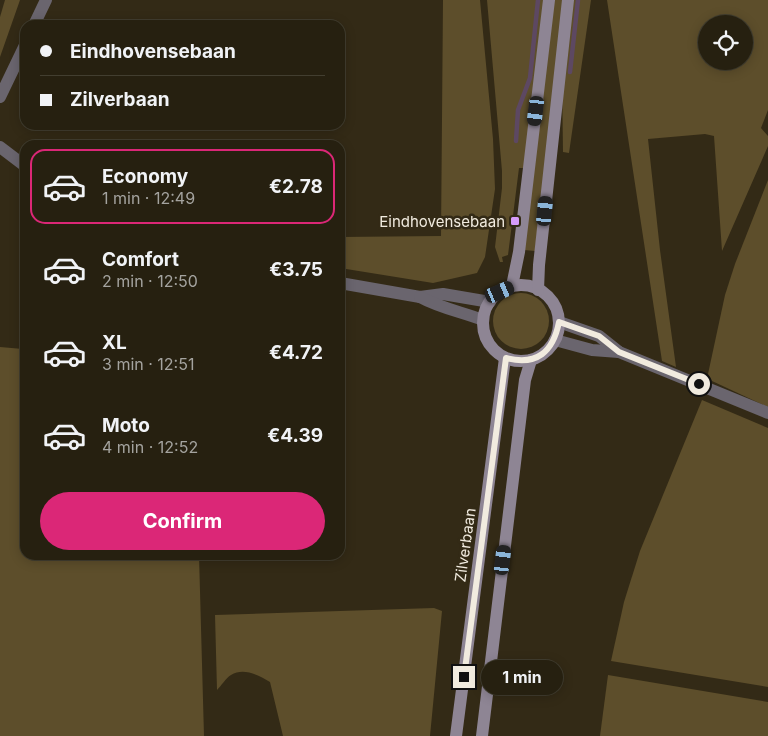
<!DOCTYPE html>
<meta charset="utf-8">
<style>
body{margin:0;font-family:Inter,sans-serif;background:#322d1e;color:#f1f3f6;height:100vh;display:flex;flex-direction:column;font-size:19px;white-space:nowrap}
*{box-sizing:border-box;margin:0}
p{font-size:16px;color:#a4a39f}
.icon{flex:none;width:28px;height:28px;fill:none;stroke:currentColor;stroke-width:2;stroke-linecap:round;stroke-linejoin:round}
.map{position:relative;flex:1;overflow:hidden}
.sheet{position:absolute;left:20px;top:140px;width:325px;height:420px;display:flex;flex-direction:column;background:#262010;border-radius:15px;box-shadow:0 2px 12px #0003,0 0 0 1px #423e30}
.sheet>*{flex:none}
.guide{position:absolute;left:20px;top:20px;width:325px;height:110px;border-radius:15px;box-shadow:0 2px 12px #0003,0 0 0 1px #423e30;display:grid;align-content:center;height:110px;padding:0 20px;background:#262010}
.tools{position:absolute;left:698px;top:15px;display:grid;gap:10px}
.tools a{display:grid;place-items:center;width:55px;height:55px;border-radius:50%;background:#262010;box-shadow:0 2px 12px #0003,0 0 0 1px #423e30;font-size:25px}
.end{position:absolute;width:22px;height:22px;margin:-11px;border:6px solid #f1ebdf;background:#111;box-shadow:0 0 0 2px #111}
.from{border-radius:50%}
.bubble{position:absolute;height:35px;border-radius:18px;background:#262010;box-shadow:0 2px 12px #0003,0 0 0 1px #423e30;font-size:16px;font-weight:700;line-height:35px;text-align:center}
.car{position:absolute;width:15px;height:30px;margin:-15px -8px;border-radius:6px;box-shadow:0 0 4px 1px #0007;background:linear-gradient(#222 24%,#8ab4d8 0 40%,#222 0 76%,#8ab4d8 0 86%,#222 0)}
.guide b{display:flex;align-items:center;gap:18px;height:48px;font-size:19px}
.guide b+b{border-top:1px solid #423e30}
.guide i{width:12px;height:12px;background:#f1f3f6}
ul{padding:9px 0 0;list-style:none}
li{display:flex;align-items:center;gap:15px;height:75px;margin:0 10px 8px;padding:0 10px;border:2px solid transparent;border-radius:15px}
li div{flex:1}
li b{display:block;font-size:19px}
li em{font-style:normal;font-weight:700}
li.on{border-color:#db2777}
li>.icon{width:45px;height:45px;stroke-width:1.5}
.action{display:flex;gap:10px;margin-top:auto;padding:10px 20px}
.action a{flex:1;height:58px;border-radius:30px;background:#db2777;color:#fff;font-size:20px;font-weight:700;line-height:58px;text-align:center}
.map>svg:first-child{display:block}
</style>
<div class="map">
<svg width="768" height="736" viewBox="0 0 768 736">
<rect width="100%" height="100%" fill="#332a16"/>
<!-- green -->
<g fill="#5d4e2b" fill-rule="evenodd">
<polygon points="5,0 20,0 0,57 0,17"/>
<polygon points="443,0 480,0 493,139 495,189 485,257 477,273 433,283 340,268 340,237 441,236"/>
<polygon points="487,0 545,0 525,168 519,168 508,255 502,257 503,262 500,262 495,247 502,188 502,171"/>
<polygon points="553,0 564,0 535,251 524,250"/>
<polygon points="572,0 591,0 569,153 563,152 562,80"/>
<path d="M 607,0 L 768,0 L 768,110 L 761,128 L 768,136 L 768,146 L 722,251 L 714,136 L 705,134 L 648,139 L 660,250 L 676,367 L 662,361 ZM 706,24 L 744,24 L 744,61 L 706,61 Z"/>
<polygon points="768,180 768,407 712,381 708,374 725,295 735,264"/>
<circle cx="521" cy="321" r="28"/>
<polygon points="0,347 23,349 19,383 25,385 25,555 199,555 204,736 0,736"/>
<polygon points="702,400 768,428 768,687 611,661 624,602 640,551"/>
<path d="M 434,608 L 442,611 L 430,736 L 283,736 L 270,682 C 260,676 244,667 231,675 C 226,678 221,686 217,690 L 215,615 Z"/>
<polygon points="608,675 768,702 768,736 600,736"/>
</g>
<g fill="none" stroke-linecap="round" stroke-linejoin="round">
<!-- stream -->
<g stroke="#5d4862" stroke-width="4.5">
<polyline points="570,72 578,0"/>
<polyline points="516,141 518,110 530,78 538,0"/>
</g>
<!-- minor -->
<g stroke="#6a656e" stroke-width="12">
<polyline points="34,25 46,0"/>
<polyline points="0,97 25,45"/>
<polyline points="0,147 25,166"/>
<polyline points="340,283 420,297 443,294 490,302"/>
<path d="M 420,297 C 440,308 462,312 483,320"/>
<polyline points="559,322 599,336 619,352 768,413"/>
<polyline points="555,340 592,350 619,352"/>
</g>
<!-- secondary -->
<g stroke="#8e8594" stroke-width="12">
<circle cx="521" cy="323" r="38"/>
<polyline points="512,286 519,252 549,0"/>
<polyline points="538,290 539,265 568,0"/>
<polyline points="456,736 505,358"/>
<polyline points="482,736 525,380 531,360"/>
</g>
</g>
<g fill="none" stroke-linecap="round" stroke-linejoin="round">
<!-- route -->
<path stroke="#f1ebdf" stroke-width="6" d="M 464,677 L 506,358 C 537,366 553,352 559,322 L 599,336 L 619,352 L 699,384"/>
</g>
<!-- markers -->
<rect fill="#d69bfa" stroke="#332a16" stroke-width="2" x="510" y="216" width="10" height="10" rx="2.5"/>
<g text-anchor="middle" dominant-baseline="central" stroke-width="5" stroke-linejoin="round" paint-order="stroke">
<!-- poi labels -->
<g font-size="15" fill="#f1ebdf" stroke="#332a16" text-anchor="end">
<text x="505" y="221">Eindhovensebaan</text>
</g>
<!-- street labels -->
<g font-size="15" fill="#f1ebdf" stroke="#332a16">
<text transform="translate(465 545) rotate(-82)">Zilverbaan</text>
</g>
</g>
</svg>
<div class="tools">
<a><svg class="icon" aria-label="locate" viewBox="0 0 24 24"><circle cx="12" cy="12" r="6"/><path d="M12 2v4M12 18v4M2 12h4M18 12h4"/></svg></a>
</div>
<i class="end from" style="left:699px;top:384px"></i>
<i class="end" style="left:464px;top:677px"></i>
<div class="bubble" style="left:481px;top:660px;width:82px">1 min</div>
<i class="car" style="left:536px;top:111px;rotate:187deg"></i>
<i class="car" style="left:545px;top:211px;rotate:6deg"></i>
<i class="car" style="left:500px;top:292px;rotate:67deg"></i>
<i class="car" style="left:503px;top:560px;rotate:7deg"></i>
<div class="guide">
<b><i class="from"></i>Eindhovensebaan</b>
<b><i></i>Zilverbaan</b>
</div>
<section class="sheet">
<ul>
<li class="on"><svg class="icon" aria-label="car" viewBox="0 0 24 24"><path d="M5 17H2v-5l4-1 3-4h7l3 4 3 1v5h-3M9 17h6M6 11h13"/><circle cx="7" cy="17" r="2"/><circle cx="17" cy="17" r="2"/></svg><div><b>Economy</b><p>1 min · 12:49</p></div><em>€2.78</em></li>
<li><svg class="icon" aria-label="car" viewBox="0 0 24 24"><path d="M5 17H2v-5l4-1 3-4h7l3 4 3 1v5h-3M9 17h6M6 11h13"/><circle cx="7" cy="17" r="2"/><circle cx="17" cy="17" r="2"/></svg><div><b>Comfort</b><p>2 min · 12:50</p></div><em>€3.75</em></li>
<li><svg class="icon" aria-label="car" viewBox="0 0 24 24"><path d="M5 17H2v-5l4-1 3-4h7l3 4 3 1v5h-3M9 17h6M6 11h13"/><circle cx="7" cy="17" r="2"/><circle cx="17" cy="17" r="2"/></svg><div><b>XL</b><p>3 min · 12:51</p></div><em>€4.72</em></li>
<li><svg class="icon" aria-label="car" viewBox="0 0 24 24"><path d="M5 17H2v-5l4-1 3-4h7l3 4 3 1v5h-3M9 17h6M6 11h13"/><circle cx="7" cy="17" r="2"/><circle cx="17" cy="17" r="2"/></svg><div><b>Moto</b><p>4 min · 12:52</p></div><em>€4.39</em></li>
</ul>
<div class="action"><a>Confirm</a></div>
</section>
</div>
